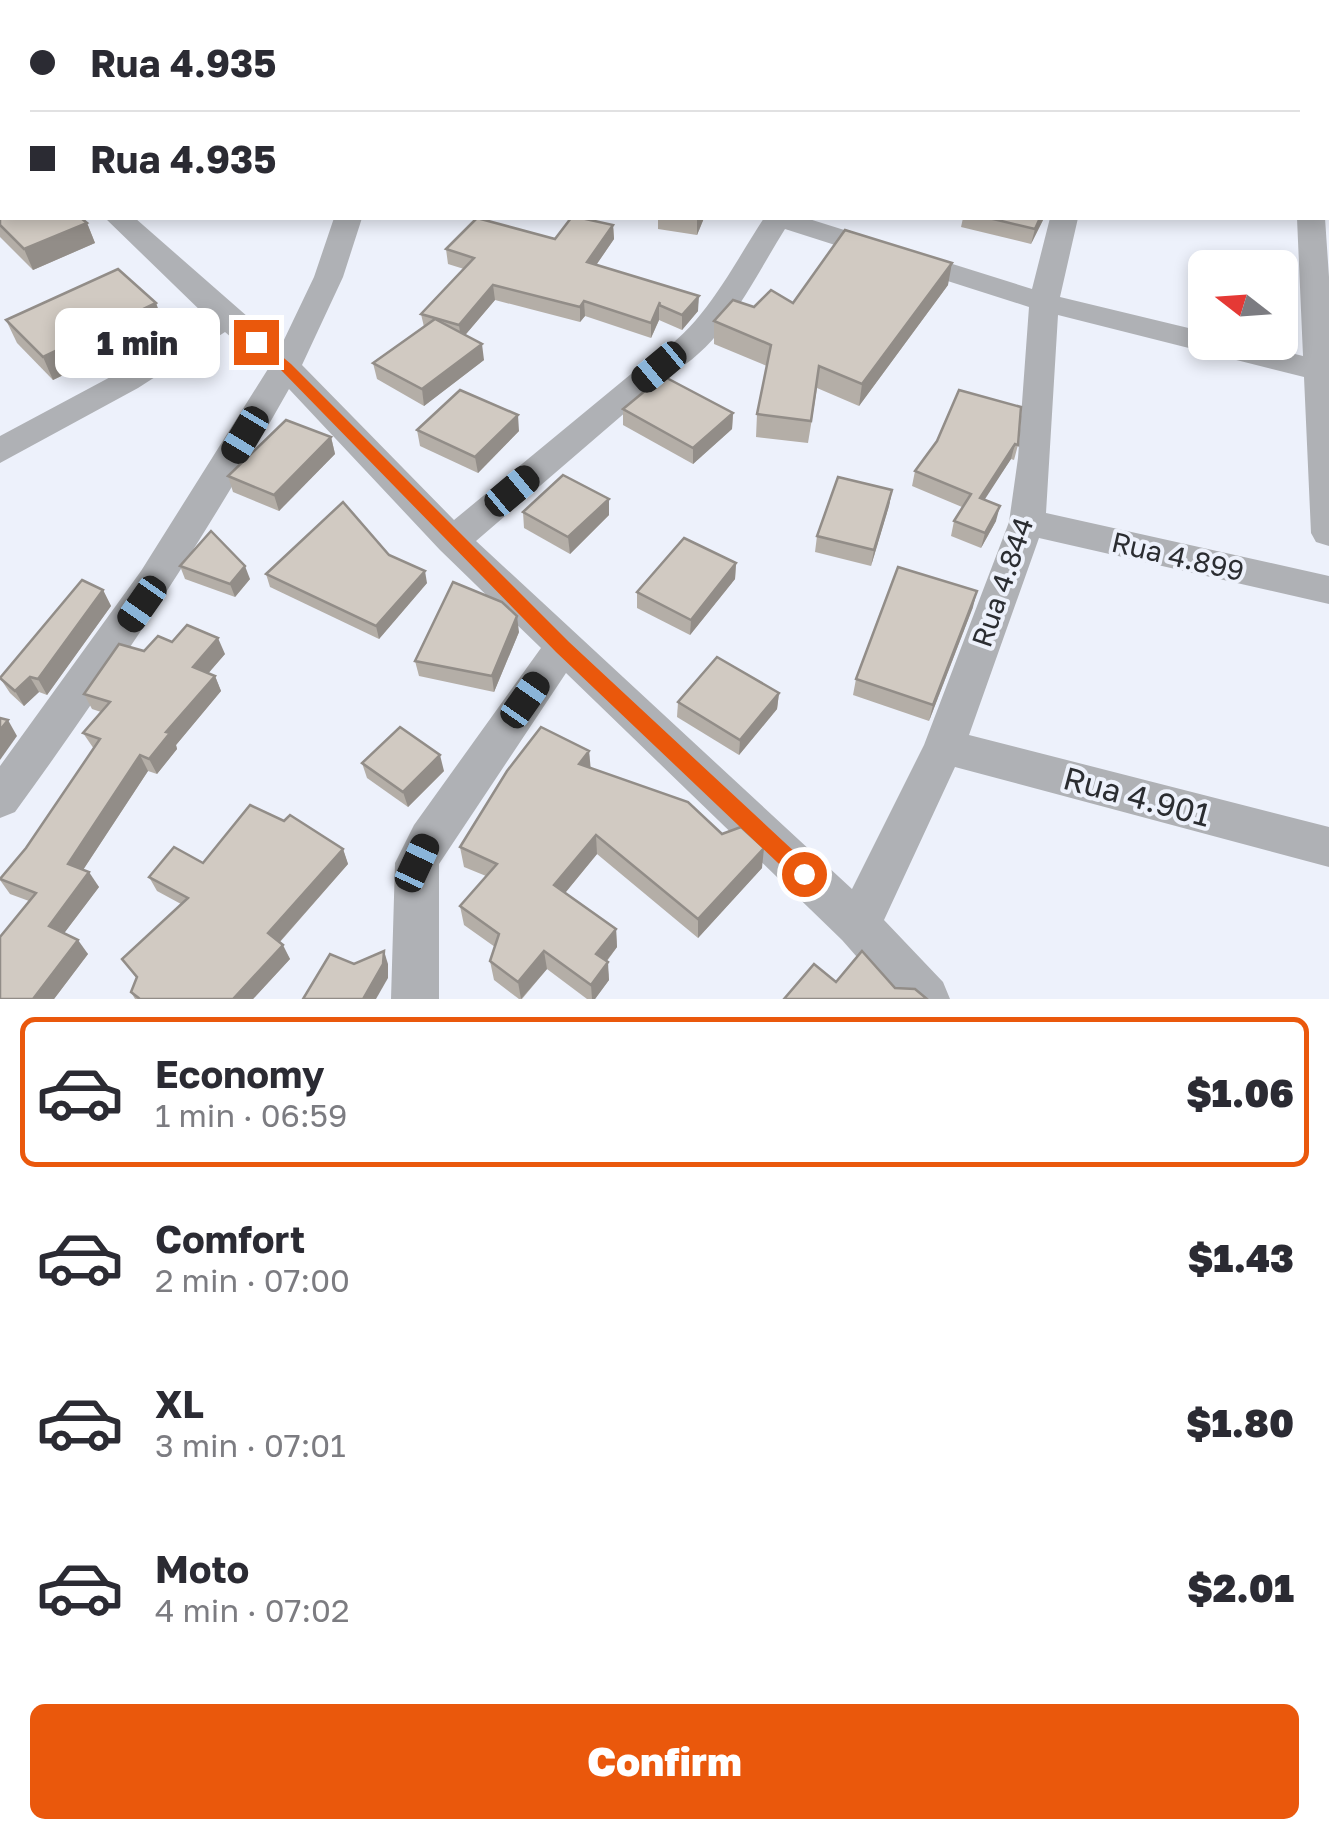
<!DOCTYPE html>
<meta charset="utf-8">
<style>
body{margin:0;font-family:"Golos Text",sans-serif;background:#f2f2f3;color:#2b2b33;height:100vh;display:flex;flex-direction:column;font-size:38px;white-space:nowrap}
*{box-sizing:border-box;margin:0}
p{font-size:32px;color:#7c7c81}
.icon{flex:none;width:55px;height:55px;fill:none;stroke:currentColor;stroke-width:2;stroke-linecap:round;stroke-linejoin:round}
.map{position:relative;height:999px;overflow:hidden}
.panel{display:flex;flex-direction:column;background:#fff;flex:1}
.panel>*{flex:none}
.banner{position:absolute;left:0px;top:0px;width:1330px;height:220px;box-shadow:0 5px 15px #0003;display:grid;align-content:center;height:220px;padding:0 30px;background:#fff}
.needle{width:65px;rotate:287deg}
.fabs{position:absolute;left:1188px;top:250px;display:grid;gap:20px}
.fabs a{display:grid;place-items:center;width:110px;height:110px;border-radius:15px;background:#fff;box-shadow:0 5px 15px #0003;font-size:50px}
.end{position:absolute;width:45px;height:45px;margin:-22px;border:12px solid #ea580c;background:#fff;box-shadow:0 0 0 5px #fff}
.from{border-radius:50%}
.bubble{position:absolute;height:70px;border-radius:15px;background:#fff;box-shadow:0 5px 15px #0003;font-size:32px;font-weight:800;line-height:70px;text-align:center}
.car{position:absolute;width:30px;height:60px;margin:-30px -15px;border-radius:12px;box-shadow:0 0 8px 2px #0007;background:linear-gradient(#222 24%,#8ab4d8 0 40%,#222 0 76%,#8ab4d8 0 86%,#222 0)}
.banner b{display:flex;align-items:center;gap:35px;height:95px;font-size:38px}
.banner b+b{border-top:2px solid #e1e1e2}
.banner i{width:25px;height:25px;background:#2b2b33}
ul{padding:18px 0 0;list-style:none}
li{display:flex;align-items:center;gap:30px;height:150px;margin:0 20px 15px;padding:0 10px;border:5px solid transparent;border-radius:15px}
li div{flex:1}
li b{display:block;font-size:38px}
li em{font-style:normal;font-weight:800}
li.active{border-color:#ea580c}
li>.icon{width:90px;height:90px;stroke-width:1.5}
.button{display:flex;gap:20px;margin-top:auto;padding:20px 30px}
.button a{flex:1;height:115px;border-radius:15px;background:#ea580c;color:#fff;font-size:40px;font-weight:800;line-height:115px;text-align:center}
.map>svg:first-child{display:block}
</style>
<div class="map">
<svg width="1329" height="999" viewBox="0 0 1329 999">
<rect width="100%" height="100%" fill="#edf1fb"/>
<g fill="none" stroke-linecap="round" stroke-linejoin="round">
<!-- minor -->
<g fill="#afb1b5" fill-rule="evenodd">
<rect x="320" y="0" width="22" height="2"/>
<polygon points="685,0 721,0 722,2 687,2"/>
<rect x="1114" y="0" width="22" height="2"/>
<rect x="1328" y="65" width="1" height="14"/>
<rect x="0" y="101" width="2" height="16"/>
<path d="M 105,218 L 135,218 L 281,346 L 314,277 L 334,218 L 362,218 L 343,277 L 302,365 L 454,520 L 648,360 C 702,331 731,268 764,218 L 806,218 L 1032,289 L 1050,218 L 1078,218 L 1060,297 L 1205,332 L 1205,342 L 1247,342 L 1303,356 L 1297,218 L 1325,218 L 1329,277 L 1329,546 L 1316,542 L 1311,533 L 1304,377 L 1058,315 L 1046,513 L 1329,576 L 1329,604 L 1039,538 L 969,735 L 1329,827 L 1329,867 L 955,767 L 884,920 L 943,982 L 950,999 L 894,999 L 842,940 L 566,673 L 439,864 L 439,999 L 391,999 L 395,863 L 414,825 L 541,648 L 440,550 L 289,389 C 206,536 114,676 15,812 L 0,818 L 0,766 L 141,571 L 268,369 L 225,332 L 138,388 L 0,463 L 0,436 L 116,374 L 207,317 ZM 785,229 L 1029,307 L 1018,458 L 1009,522 L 924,745 L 852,889 L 476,541 L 670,374 C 724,345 753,280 785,229 Z"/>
</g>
</g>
<!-- wall -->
<g fill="#b4aea7">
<polygon points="0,0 2,2 2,80 0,78"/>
<polygon points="0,139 2,218 87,223 95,243 33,270 0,237"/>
<polygon points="658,218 704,218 697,235 658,229"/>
<polygon points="963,218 1044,218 1031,244 961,227"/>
<polygon points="613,225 614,239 596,265 698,311 682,330 659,320 651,338 585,316 580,322 495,300 465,335 484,360 424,406 377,379 373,363 424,327 421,314 464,269 448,264 446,249 555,239"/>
<polygon points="948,285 859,406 817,388 808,443 756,437 757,414 767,366 714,344 714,321 754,307"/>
<polygon points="156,303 164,326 53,380 17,343 6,320"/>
<polygon points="623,409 733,413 732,429 693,464 623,425"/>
<polygon points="417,430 519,431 478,473 420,446"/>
<polygon points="331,437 335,454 279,511 233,492 228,476"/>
<polygon points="937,441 1018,445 1014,460 1011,459 984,499 996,521 981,548 951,536 954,521 962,507 912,486 915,471"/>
<polygon points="892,490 889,506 871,566 815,552 817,536"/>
<polygon points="523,512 609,515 570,554 524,528"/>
<polygon points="389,555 427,583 379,639 270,587 266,574"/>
<polygon points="736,563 735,579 690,635 637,608 637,592"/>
<polygon points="180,566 250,579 235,597 185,579"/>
<polygon points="103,590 111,606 47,695 39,692 24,706 10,693 0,678"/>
<polygon points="973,607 929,721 853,695 856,679"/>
<polygon points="519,632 494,692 419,676 415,661"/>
<polygon points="172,642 225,654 208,673 215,676 221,691 176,745 177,749 157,774 148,771 83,870 99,887 64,933 88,954 54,999 0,999 29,901 10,894 0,880 26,848 94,749 83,733 101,712 92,709 84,694 144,651"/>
<polygon points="779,693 777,709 739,755 677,717 678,702"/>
<polygon points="589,751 590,768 722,834 762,868 698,938 597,854 565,893 616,929 617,947 607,961 609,980 595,999 587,999 547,969 522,999 519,999 494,980 490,961 495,947 464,925 460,906 486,876 464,867 460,847"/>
<polygon points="362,763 444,771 408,807 367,778"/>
<polygon points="343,849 348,864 280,942 290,959 253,999 135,999 131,992 137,979 122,959 181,904 157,891 149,877 203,863"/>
</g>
<!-- shaded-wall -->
<g fill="#928d88">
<polygon points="698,218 704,218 697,235 697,219"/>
<polygon points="1040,218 1044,218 1031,244 1035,229"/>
<polygon points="87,223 95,243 33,270 24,249"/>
<polygon points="613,225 614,239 588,277 587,262"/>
<polygon points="952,263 948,285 859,406 862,384"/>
<polygon points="493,285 495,300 461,340 459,325"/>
<polygon points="699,296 698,311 682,330 682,315"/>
<polygon points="584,301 585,316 580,322 580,307"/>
<polygon points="156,303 164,326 53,380 43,357"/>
<polygon points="659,305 659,320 651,338 651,323"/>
<polygon points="482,344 484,360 424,406 422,389"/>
<polygon points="733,413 732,429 693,464 693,448"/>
<polygon points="518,415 519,431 478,473 475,457"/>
<polygon points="331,437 335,454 279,511 274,495"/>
<polygon points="1015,444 1011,459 976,513 980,498"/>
<polygon points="892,490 889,506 871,566 874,550"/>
<polygon points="609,499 609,515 570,554 568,537"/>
<polygon points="1000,506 996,521 981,548 985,533"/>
<polygon points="736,563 735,579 690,635 691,620"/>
<polygon points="245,566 250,579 235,597 230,584"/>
<polygon points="425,571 427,583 379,639 376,626"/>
<polygon points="103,590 111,606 47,695 38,679"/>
<polygon points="977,591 973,607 929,721 933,705"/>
<polygon points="517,616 519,632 494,692 492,676"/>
<polygon points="218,638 225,654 200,683 193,667"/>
<polygon points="215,676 221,691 176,745 177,749 157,774 149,759 166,732"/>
<polygon points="30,677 39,692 24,706 15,691"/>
<polygon points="779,693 777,709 739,755 740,740"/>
<polygon points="8,720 17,736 0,760 0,730"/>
<polygon points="589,751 591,771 579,764"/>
<polygon points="140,755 148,771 77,879 68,864"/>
<polygon points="440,755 444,771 408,807 403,792"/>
<polygon points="596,835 597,854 556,904 554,885"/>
<polygon points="764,848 762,868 698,938 698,919"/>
<polygon points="343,849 348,864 275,947 268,933"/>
<polygon points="89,872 99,887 59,940 49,926"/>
<polygon points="616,929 617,947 598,972 596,954"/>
<polygon points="78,940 88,954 54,999 33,999"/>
<polygon points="283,945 290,959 253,999 233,999"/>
<polygon points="384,951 388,964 388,978 376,999 363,999"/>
<polygon points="544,951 547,969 521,999 518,982"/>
<polygon points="608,962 609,980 595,999 592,999 591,985"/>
</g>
<!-- building -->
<g fill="#d1cac2" stroke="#928d88" stroke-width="2.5">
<polygon points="0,0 76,0 81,2 2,2 2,62 0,62"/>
<polygon points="88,0 183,0 193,2 84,2"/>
<polygon points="1008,0 1100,0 1100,2 1007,2"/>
<polygon points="2,138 2,218 81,218 87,223 24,249 0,225 0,139"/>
<polygon points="477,218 555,239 571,218 581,218 613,225 587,262 699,296 682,315 659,305 660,302 651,323 584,301 580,307 493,285 459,325 421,314 474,258 446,249"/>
<polygon points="989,218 1040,218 1035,229"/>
<polygon points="845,230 952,263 862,384 819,366 811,421 757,414 771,345 714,321 733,300 754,307 771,290 793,303"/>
<polygon points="118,269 156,303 43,357 6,320"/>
<polygon points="435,319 482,344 422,389 373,363"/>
<polygon points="663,376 733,413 693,448 623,409"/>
<polygon points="460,390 518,415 475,457 417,430"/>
<polygon points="959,390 1021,407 1018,445 1015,444 980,498 1000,506 985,533 954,521 971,494 915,471 937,441"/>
<polygon points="286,420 331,437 274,495 228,476"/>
<polygon points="563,475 609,499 568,537 523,512"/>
<polygon points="838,477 892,490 874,550 817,536"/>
<polygon points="343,502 389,555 425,571 376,626 266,574"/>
<polygon points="211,531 245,566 230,584 180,566"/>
<polygon points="684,538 736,563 691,620 637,592"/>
<polygon points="898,567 977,591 933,705 856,679"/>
<polygon points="82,580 103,590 38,679 30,677 15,691 0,678"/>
<polygon points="453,582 502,602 517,616 492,676 415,661"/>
<polygon points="187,625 218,638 193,667 215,676 166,732 170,733 149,759 140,755 68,864 89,872 49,926 78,940 33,999 0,999 0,937 36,893 0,879 26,848 100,739 83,733 110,702 84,694 119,644 144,651 158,636 172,642"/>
<polygon points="717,657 779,693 740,740 678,702"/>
<polygon points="0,718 8,720 0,730"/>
<polygon points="400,727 440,755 403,792 362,763"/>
<polygon points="541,727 589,751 579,764 688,802 722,834 741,827 764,848 698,919 596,835 554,885 616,929 596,954 608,962 591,985 544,951 518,982 490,961 499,934 460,906 497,864 460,847 507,771"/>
<polygon points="250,805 284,821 290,815 343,849 268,933 283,945 233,999 140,999 131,992 137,977 122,959 188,898 149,877 174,847 203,863"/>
<polygon points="384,951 383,964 363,999 303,999 330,954 354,964"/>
<polygon points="862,951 895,988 915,989 927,999 784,999 814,964 836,982"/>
</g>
<!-- route -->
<polygon fill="#ea580c" points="251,339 261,339 291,364 569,642 812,868 815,874 812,881 797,881 556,652 281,370 251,346"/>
<g text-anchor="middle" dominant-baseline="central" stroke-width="8" stroke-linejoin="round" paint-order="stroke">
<!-- street labels -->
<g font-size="28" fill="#2b2d31" stroke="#edf1fb">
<text transform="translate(1178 556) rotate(13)">Rua 4.899</text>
<text transform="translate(1002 582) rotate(-71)">Rua 4.844</text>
</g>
<!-- near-street labels -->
<g font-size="32" fill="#2b2d31" stroke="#edf1fb">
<text transform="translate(1137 796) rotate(15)">Rua 4.901</text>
</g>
</g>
</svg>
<div class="fabs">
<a><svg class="needle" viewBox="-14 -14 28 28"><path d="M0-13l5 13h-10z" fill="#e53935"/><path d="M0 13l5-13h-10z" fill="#7c7c81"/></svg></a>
</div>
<i class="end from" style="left:804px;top:874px"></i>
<i class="end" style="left:256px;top:342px"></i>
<div class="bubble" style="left:55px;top:308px;width:165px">1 min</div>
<i class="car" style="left:659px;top:367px;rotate:230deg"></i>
<i class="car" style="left:245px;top:435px;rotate:211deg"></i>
<i class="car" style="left:512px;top:491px;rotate:50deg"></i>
<i class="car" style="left:142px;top:604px;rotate:215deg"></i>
<i class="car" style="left:525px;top:700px;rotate:35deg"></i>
<i class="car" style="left:417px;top:863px;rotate:25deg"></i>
<div class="banner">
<b><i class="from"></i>Rua 4.935</b>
<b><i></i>Rua 4.935</b>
</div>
</div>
<section class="panel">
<ul>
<li class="active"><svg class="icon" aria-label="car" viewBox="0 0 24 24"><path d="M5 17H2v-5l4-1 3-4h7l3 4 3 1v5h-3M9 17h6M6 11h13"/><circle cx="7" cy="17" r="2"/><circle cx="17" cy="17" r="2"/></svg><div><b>Economy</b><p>1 min · 06:59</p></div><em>$1.06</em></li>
<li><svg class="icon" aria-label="car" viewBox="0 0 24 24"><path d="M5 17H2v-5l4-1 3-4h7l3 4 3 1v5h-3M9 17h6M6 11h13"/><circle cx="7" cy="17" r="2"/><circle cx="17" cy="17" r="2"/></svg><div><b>Comfort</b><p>2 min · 07:00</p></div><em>$1.43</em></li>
<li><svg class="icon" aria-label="car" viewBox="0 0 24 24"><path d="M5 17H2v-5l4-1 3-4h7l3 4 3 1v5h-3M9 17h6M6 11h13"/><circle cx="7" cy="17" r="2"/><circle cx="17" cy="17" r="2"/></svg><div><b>XL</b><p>3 min · 07:01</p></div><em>$1.80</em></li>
<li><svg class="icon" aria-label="car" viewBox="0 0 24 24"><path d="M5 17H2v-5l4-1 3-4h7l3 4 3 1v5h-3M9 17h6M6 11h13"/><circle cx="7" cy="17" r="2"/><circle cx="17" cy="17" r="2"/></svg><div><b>Moto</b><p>4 min · 07:02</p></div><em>$2.01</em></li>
</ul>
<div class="button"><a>Confirm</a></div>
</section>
